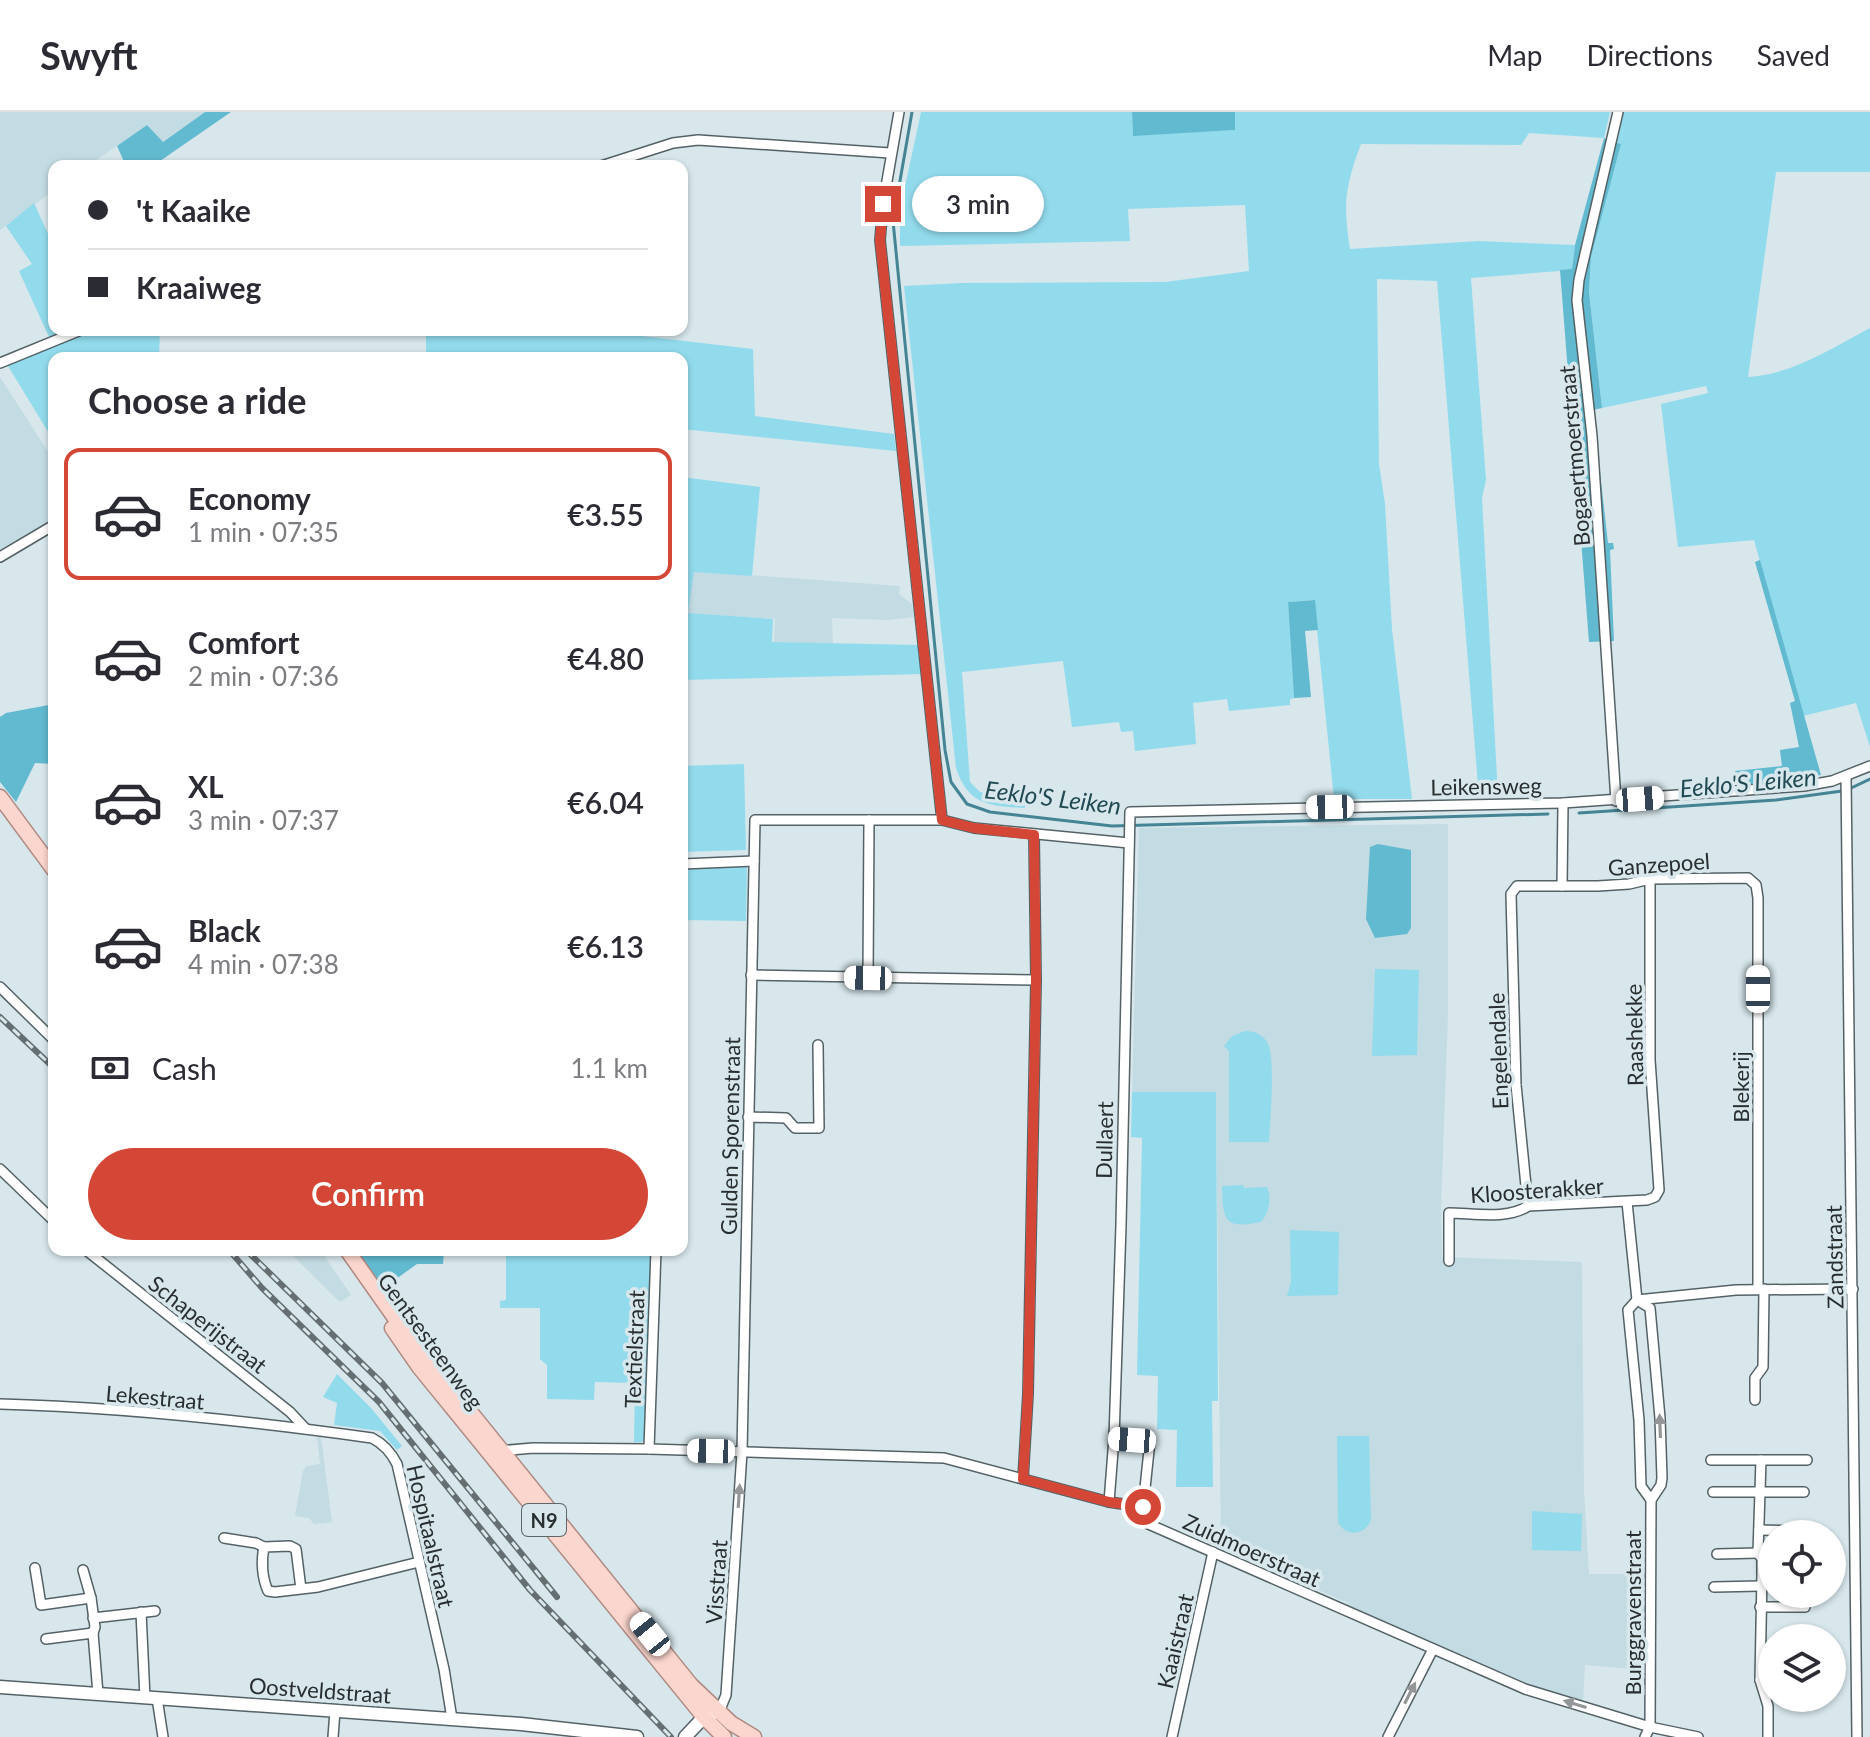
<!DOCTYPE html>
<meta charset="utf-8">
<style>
body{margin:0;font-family:Lato,sans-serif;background:#f7f7f7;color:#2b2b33;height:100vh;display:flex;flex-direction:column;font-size:30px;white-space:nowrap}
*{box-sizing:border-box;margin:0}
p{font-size:26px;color:#7c7c81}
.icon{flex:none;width:44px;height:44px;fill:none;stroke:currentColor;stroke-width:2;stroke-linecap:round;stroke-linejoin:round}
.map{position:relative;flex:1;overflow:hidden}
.side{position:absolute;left:48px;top:240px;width:640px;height:904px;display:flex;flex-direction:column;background:#fff;border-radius:16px;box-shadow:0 2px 6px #0004}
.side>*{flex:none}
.guide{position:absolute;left:48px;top:48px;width:640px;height:176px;border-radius:16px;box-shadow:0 2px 6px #0004;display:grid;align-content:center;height:176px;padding:0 40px;background:#fff}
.buttons{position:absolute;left:1758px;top:1408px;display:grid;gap:16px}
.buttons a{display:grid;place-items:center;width:88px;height:88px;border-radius:50%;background:#fff;box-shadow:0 2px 6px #0004;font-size:40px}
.end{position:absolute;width:36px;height:36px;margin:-18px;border:10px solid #d44736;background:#fff;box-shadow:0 0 0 4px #fff}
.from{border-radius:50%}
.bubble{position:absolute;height:56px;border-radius:28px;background:#fff;box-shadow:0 2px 6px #0004;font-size:26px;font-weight:600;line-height:56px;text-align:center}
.car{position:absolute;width:24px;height:48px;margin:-24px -12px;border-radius:10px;box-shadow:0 0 6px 2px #0007;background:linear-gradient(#fff 24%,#345 0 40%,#fff 0 76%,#345 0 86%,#fff 0)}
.guide b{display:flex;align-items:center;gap:28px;height:76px;font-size:30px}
.guide b+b{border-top:2px solid #e1e1e2}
.guide i{width:20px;height:20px;background:#2b2b33}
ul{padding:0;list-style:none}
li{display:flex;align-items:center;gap:24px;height:132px;margin:0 16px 12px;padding:0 24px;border:4px solid transparent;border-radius:16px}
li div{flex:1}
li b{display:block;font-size:30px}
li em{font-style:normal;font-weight:600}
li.on{border-color:#d44736}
li>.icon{width:72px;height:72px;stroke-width:1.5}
h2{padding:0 40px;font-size:36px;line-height:96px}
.pay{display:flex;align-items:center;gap:20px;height:88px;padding:0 40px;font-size:30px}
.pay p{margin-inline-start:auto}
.cta{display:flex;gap:16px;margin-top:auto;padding:16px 40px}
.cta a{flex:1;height:92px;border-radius:48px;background:#d44736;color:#fff;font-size:32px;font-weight:600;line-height:92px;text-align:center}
header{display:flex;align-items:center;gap:48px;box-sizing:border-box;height:112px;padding:0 40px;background:#fff;border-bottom:2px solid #e1e1e2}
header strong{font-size:38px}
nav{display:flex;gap:44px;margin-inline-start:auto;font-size:28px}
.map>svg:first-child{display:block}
</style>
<header>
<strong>Swyft</strong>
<nav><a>Map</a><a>Directions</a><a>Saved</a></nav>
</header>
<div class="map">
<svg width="1870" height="1625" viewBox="0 0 1870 1625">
<rect width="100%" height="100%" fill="#d7e7ec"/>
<!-- built -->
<g fill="#c3dbe2">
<polygon points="0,0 205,0 162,30 147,13 88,54 54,54 54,78 0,118"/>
<polygon points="0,265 54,349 54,407 0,438"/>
<polygon points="693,459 900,474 899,482 912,492 914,505 887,508 832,506 833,532 774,530 775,507 688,501"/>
<polygon points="1448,712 1448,902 1441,1096 1442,1145 1582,1150 1584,1379 1589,1462 1645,1462 1646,1558 1585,1553 1583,1590 1525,1575 1348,1496 1348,1491 1237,1443 1221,1439 1216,980 1132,980 1139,716"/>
<polygon points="287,1138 320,1138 351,1183 340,1190"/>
<polygon points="317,1325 321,1325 332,1410 314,1412 309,1406 295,1404 303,1359 306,1354 320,1352"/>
</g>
<!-- green -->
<g fill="#92dbed">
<path d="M 921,0 L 1132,0 L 1133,23 L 1235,18 L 1235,0 L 1610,0 L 1604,26 L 1529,21 L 1521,33 L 1361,32 C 1345,75 1343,92 1350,137 L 1479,129 L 1575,133 L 1572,158 L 1471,166 L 1486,368 L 1482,386 L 1498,684 L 1479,685 L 1437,169 L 1377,167 L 1379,352 L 1385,392 L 1392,517 L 1412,687 L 1334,687 L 1314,488 L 1288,490 L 1294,586 L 1290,587 L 1290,593 L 1229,599 L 1227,587 L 1193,591 L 1196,632 L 1135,639 L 1133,619 L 1121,620 L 1119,610 L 1072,615 L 1063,549 L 962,560 L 970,670 L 980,680 L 1025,688 L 1025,696 C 989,694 968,693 956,656 L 904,174 L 962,171 L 1165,170 L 1249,159 L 1245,93 L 1128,97 L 1130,129 L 900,134 L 900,98 Z"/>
<path d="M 1622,0 L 1870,0 L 1870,60 L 1776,60 L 1748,265 C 1791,263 1832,236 1870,216 L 1870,635 L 1856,591 L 1803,604 L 1754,428 L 1678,435 L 1661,292 L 1708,281 L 1706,274 L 1602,296 L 1589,180 L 1591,145 L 1621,32 L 1613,29 Z"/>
<polygon points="34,91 54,135 54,218 66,218 49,225 19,159 32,152 6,114"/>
<polygon points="94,218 160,218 159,246 54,246 54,321 50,323 8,254 15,249"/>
<polygon points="426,218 590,218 753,237 755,304 894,322 896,339 682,317 682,246 426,246"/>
<polygon points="682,365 760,375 752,464 694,460 688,501 773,507 772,530 918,533 922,562 682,568"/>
<polygon points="744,652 746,738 682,740 682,654"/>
<polygon points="747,753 746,809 684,808 682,825 682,756"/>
<polygon points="1375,857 1419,858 1417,943 1372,944"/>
<path d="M 1245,919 C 1254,919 1262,922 1267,930 C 1276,943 1270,1011 1269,1030 L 1229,1030 L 1229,939 L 1224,934 L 1232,924 Z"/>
<polygon points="1132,980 1216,980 1218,1289 1212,1289 1213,1375 1176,1375 1177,1318 1157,1317 1158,1264 1137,1263 1142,1026 1131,1025"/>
<path d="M 1243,1073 L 1244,1076 L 1267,1075 C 1272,1085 1269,1102 1261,1110 C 1223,1118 1223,1107 1222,1074 Z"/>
<polygon points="1290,1118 1339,1120 1338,1183 1287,1184 1291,1170"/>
<polygon points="506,1138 651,1138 644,1327 642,1330 634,1330 635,1271 595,1270 594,1288 547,1287 547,1253 540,1247 540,1196 500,1196 500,1189 506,1188"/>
<polygon points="337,1262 371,1296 402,1334 397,1338 380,1319 334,1313 337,1291 323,1285"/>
<path d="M 1337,1324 L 1369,1324 L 1371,1408 C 1365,1424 1345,1425 1338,1410 Z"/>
<polygon points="1532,1399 1582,1402 1581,1439 1532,1438"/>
</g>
<!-- forest -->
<g fill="#62bad0">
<polygon points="205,0 231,0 160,49 161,54 126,54 117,34 147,13 163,30"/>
<polygon points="1132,0 1235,0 1235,18 1133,24"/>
<polygon points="1604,26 1621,32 1591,145 1589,180 1602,296 1593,298 1608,431 1613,431 1614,437 1610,438 1614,529 1589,530 1560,158 1572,157 1575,133"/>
<polygon points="1760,448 1821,663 1747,673 1737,666 1735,659 1782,654 1780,638 1799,635 1790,591 1795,589 1755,450"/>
<polygon points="1315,488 1318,518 1305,519 1311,585 1294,586 1288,490"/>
<polygon points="54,592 54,652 35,651 16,690 0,670 0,605 6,601"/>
<polygon points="1378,732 1411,738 1411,816 1407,822 1375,826 1366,807 1370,735"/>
<polygon points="355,1138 444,1138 443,1152 417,1152 382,1177"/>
</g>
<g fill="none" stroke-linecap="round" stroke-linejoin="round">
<!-- stream -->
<g stroke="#448494" stroke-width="3">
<polyline points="912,0 893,109 945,638 951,670 967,692 990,700 1112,714 1548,702"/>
<polyline points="1849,677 1870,667"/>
<polyline points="1579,701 1776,688 1842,679"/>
</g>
<!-- street casing -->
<g stroke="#546266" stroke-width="12">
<g id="street">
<polyline points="899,0 883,92 880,128 942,708"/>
<polyline points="601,54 673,31 698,28 890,41"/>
<polyline points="0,251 81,218"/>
<polyline points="0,445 54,413"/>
<polyline points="1846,664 1857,1625"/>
<polyline points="1616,689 1592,324 1577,188 1579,168 1618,0"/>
<polyline points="682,752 754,749"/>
<polyline points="1562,774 1563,691"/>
<polyline points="751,863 1036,868"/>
<polyline points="868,866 869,708"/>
<polyline points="0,875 54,928"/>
<polyline points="748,1005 786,1006 795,1016 819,1016 818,933"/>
<polyline points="0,1057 54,1109"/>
<polyline points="1627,1090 1637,1188"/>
<polyline points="1528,1094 1516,973 1511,782 1517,774 1598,774 1629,772 1650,767 1748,766 1756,773 1758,786 1758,1177"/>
<polyline points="86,1138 290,1300 306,1317"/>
<path d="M 1449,1149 L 1449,1101 C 1472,1101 1508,1108 1528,1094 L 1647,1088 L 1655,1085 L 1659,1078 L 1650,948 L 1650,767"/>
<polyline points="1637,1188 1628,1198 1639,1308 1641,1374 1651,1388 1650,1615 1645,1625"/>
<polyline points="1637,1188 1736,1178 1853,1177"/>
<polyline points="1637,1188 1650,1196 1660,1306 1662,1366 1661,1373 1651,1388"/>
<polyline points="1755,1288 1755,1266 1763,1255 1764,1177"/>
<path d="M 0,1292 C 124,1295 249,1309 372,1326 C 384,1332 391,1340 397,1352 L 444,1557 L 452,1607"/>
<polyline points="1114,1326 1150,1329 1143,1395 1146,1411 1525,1577 1650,1615 1698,1625"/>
<polyline points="649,1337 656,1138"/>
<polyline points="498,1339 533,1336 649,1337 944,1346 1109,1390 1143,1395"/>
<polyline points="1711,1348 1807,1348"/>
<polyline points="1023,1367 1028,1282 1036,868 1034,723"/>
<polyline points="1713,1380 1804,1380"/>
<polyline points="1109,1390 1114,1326 1121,1113 1130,700 1563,691 1804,674 1832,669 1870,654"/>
<polyline points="1759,1418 1803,1419"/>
<polyline points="224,1426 256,1431 264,1435"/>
<polyline points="1717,1442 1758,1441"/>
<polyline points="35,1456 41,1493 91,1486 83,1458"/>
<polyline points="1714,1475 1760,1474"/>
<path d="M 301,1477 L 296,1437 L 290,1434 L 264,1435 C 261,1449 262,1466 268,1479 L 275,1480 L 318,1475 L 419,1450"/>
<polyline points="91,1486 95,1515 93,1521"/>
<polyline points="1760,1495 1805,1495"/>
<polyline points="141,1500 145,1586"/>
<polyline points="93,1506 155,1499"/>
<polyline points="46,1527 93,1521 98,1582"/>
<polyline points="1760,1568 1762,1463 1762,1447 1758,1441 1761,1348"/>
<polyline points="157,1586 163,1625"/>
<polyline points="719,1600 726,1583 742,1340 755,708 942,708 974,716 1129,731"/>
<polyline points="333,1625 335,1599"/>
<polyline points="1172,1625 1213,1440"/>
<polyline points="1388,1625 1433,1537"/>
<polyline points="1768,1625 1768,1594 1760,1568 1772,1568"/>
</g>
</g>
<!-- secondary casing -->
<g stroke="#546266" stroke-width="15">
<g id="secondary">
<polyline points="0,1575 521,1612 637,1625"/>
<polyline points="685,1625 704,1605 711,1603"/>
</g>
</g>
<!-- primary casing -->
<g stroke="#b08982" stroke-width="17">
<g id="primary">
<polyline points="0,685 54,758"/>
<polyline points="347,1138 397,1209 691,1573 731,1611 754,1625"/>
<polyline points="392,1216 419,1255 704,1605 724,1625"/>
</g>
</g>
<!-- street -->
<use href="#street" stroke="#fff" stroke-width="9"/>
<!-- secondary -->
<use href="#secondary" stroke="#fff" stroke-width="12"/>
<!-- primary -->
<use href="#primary" stroke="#fbd6ce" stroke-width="14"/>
<!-- rail casing -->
<g stroke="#656e71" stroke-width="6">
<g id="rail">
<polyline points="0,905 54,956"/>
<polyline points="229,1138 262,1176 379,1290 530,1478 671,1625"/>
<polyline points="246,1138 382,1271 557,1485"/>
</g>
</g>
<!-- rail -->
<use href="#rail" stroke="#d7e7ec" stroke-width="3" stroke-dasharray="9" stroke-linecap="butt"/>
</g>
<!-- one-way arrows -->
<defs><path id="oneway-solid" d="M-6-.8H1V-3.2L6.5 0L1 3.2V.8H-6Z" transform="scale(2)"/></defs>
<g fill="#949798">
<use href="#oneway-solid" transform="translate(1660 1314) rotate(-92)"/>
<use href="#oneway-solid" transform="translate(739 1384) rotate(-86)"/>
<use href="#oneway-solid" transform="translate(1410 1581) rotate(-63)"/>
<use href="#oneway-solid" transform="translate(1575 1592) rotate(-163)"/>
</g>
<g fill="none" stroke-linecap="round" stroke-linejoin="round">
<!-- route -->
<polyline stroke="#d44736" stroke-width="10" points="883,92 880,128 942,708 974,716 1034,723 1036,868 1028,1282 1023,1367 1109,1390 1143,1395"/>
</g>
<g text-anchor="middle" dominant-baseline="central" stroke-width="7" stroke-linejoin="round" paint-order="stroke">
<!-- shield labels -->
<rect fill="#d7e7ec" stroke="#5d6669" stroke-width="2" x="522" y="1392" width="44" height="32" rx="6"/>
<g font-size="20" font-weight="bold" fill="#292f31">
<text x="544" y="1408">N9</text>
</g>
<!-- street labels -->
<g font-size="22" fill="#292f31" stroke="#d7e7ec">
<text transform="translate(1574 344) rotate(-95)">Bogaertmoerstraat</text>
<text transform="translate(1486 674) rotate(-1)">Leikensweg</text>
<text transform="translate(1659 752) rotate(-4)">Ganzepoel</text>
<text transform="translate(1634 923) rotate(-91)">Raashekke</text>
<text transform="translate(1498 939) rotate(-92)">Engelendale</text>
<text transform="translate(1740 975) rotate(-90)">Blekerij</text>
<text transform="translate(730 1024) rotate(-89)">Gulden Sporenstraat</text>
<text transform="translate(1104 1028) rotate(-89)">Dullaert</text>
<text transform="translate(1537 1078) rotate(-4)">Kloosterakker</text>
<text transform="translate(1834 1145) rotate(-91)">Zandstraat</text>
<text transform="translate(208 1212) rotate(38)">Schaperijstraat</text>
<text transform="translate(431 1229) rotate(54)">Gentsesteenweg</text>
<text transform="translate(634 1237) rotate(-88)">Textielstraat</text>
<text transform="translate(155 1285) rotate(5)">Lekestraat</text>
<text transform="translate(431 1424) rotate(77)">Hospitaalstraat</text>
<text transform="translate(1252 1438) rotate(24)">Zuidmoerstraat</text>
<text transform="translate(716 1470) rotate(-86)">Visstraat</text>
<text transform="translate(1632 1501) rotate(-90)">Burggravenstraat</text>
<text transform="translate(1175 1529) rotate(-77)">Kaaistraat</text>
<text transform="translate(320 1578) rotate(4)">Oostveldstraat</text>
</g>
<!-- water labels -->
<g font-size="24" font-style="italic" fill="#214a54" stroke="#d7e7ec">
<text transform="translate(1748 670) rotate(-5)">Eeklo'S Leiken</text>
<text transform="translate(1053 685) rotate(7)">Eeklo'S Leiken</text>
</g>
</g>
</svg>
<div class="buttons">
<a><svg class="icon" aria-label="locate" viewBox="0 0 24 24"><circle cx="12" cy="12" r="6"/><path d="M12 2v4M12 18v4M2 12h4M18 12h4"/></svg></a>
<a><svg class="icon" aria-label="layers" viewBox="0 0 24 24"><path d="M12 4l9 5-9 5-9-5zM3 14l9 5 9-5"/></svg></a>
</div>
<i class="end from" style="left:1143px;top:1395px"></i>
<i class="end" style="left:883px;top:92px"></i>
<div class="bubble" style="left:912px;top:64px;width:132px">3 min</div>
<i class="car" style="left:1640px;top:687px;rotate:86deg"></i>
<i class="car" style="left:1330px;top:695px;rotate:269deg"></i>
<i class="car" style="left:868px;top:866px;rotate:271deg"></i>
<i class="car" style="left:1758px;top:877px;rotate:0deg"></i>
<i class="car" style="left:1132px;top:1328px;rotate:274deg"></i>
<i class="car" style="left:711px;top:1339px;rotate:271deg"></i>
<i class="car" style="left:650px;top:1522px;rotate:321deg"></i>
<div class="guide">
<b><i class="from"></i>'t Kaaike</b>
<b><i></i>Kraaiweg</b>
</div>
<section class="side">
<h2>Choose a ride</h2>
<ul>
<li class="on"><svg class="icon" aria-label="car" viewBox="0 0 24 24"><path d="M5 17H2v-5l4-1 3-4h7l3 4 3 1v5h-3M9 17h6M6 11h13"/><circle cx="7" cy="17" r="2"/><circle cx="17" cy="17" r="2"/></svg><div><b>Economy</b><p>1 min · 07:35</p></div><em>€3.55</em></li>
<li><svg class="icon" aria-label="car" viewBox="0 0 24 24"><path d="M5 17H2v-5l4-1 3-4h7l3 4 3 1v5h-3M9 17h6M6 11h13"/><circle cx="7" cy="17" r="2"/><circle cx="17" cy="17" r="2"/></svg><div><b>Comfort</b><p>2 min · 07:36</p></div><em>€4.80</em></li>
<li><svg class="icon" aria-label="car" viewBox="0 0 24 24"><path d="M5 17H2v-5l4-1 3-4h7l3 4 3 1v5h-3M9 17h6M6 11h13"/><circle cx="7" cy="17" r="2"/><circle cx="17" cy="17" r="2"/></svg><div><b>XL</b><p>3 min · 07:37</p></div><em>€6.04</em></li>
<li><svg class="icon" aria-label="car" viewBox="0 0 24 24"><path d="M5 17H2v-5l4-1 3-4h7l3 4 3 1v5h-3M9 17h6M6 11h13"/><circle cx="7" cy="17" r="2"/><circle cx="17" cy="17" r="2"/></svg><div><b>Black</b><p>4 min · 07:38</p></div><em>€6.13</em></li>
</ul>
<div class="pay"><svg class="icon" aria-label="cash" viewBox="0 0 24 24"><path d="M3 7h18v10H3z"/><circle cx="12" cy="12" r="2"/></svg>Cash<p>1.1 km</p></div>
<div class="cta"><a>Confirm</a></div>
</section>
</div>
